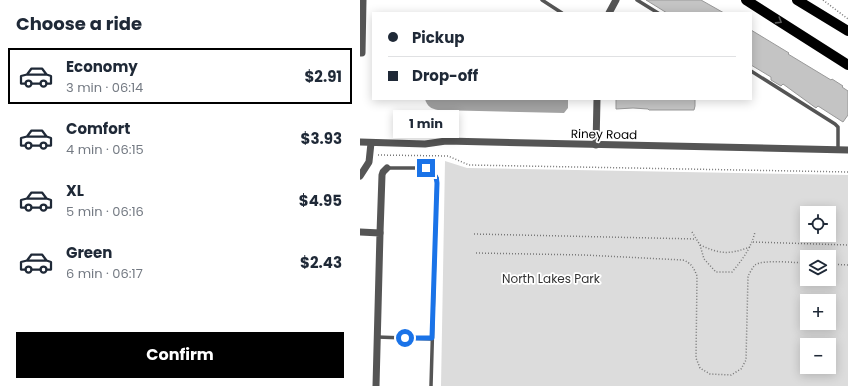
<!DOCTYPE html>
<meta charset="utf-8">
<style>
body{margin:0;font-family:Poppins,sans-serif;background:#f6f6f7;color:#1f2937;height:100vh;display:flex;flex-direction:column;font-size:15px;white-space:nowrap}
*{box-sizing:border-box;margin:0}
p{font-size:13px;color:#747a83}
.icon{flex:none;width:22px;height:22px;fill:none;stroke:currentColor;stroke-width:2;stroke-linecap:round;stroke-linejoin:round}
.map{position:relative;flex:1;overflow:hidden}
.side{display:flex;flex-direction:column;background:#fff;width:360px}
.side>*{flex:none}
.top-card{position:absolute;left:12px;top:12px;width:380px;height:88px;border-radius:0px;box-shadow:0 2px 10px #0003;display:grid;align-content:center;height:88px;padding:0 16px;background:#fff}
.fabs{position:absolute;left:440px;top:206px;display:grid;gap:8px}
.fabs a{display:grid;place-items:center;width:36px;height:36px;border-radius:0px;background:#fff;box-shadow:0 2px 10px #0003;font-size:20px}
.end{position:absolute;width:18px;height:18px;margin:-9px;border:5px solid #1a73e8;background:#fff;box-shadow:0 0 0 2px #fff}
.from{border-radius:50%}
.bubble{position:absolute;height:28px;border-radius:0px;background:#fff;box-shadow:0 2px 10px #0003;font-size:13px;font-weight:700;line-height:28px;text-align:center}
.top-card b{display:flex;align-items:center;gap:14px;height:38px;font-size:15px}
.top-card b+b{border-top:1px solid #e0e1e3}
.top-card i{width:10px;height:10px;background:#1f2937}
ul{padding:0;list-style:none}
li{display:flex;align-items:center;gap:12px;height:56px;margin:0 8px 6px;padding:0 8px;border:2px solid transparent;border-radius:0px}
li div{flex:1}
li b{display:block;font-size:15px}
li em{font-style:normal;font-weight:700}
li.current{border-color:#000}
li>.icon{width:36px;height:36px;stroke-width:1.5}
h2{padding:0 16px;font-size:18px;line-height:48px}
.primary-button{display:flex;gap:8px;margin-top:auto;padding:8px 16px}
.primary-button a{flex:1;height:46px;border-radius:0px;background:#000;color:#fff;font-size:16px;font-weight:700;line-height:46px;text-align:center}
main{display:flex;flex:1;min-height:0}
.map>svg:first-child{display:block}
</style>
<main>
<section class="side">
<h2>Choose a ride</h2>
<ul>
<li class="current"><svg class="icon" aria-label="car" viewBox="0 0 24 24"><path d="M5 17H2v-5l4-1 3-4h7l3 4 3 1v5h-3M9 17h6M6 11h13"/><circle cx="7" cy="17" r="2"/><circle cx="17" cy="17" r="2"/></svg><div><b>Economy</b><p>3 min · 06:14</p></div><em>$2.91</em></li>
<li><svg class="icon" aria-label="car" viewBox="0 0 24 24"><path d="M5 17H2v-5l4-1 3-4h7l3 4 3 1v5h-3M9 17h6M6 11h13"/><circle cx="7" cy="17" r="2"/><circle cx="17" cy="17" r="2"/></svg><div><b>Comfort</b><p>4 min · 06:15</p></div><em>$3.93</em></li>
<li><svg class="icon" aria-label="car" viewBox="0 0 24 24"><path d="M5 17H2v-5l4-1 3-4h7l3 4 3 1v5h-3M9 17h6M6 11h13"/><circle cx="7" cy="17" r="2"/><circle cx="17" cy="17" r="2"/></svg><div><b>XL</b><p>5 min · 06:16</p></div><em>$4.95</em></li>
<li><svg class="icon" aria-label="car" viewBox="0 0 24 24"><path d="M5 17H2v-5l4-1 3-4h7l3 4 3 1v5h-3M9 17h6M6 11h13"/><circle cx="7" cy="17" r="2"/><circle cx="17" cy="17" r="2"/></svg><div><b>Green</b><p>6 min · 06:17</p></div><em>$2.43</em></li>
</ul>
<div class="primary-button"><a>Confirm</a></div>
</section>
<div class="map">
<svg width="488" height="386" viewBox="0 0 488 386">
<rect width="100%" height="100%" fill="#fff"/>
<!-- green -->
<path fill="#dcdcdc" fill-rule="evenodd" d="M 85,161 L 107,168 L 488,175 L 488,386 L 81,386 ZM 447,213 L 469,213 L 469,235 L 447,235 ZM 447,257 L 469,257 L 469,279 L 447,279 ZM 447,301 L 469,301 L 469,323 L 447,323 ZM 447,345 L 469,345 L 469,367 L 447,367 Z"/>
<!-- water -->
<path fill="#a3a3a3" d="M 65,99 L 208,99 L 208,108 L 204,113 L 78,110 C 71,109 67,106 65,99 Z"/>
<!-- building -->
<g fill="#c4c4c4" stroke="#999">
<polygon points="286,0 341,0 364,13 307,13"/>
<polygon points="391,30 429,53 428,54 471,80 472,79 483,86 482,87 488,91 488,115 483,122 458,106 456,108 423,84 421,86 411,80 411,77 391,65"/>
<polygon points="256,99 335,99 335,106 334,110 289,110 288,109 273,108 256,109"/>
</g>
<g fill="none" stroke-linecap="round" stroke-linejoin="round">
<!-- path -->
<g stroke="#777" stroke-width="1.5" stroke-dasharray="1 2" stroke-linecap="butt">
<polyline points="463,0 488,19"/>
<polyline points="18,155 88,156 109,165 488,172"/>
<path d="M 332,232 L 340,245 L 344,259 L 356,272 L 372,272 C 383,259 391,248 395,232"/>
<polyline points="114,234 336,239"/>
<polyline points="393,242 488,245"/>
<path d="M 340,245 C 360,254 368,255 390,247"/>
<path d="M 116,253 L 224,255 L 323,260 C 331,263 334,268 337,276 L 336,358 L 340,368 L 350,374 L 371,375 L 381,369 L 386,360 L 388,276 C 390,273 392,268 395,265 C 403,259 436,263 447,263"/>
<polyline points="469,264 488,265"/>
</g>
<!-- service -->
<g stroke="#555" stroke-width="3.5">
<polyline points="182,0 202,13"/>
<polyline points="277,0 298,13"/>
<polyline points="391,71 475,124 478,127 478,150"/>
<polyline points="27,168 66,168 74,173 77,178 71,386"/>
<polyline points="17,337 72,339"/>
</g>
<!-- minor -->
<g stroke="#555" stroke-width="7">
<polyline points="249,13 256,0"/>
<polyline points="0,53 2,53 3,0"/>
<polyline points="0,142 65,144 86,141 488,150"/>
<polyline points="236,145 237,99"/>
<polyline points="0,176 9,162 11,143"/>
<polyline points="0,232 20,233 16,386"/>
<polyline points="20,233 22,175 23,172 27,168"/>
</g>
<!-- primary -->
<g stroke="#000" stroke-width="10">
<polyline points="386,0 488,65"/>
<polyline points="437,0 488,31"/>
</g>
</g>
<!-- one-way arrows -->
<defs><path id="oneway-chevron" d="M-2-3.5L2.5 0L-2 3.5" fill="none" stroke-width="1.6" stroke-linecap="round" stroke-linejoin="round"/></defs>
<use stroke="#595959" href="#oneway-chevron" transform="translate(419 21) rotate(32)"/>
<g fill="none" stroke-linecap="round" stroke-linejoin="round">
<!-- route -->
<path stroke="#1a73e8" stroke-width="5" d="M 45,338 L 72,338 L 77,183 C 77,175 72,171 66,168"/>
</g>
<g text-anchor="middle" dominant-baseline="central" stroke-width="3.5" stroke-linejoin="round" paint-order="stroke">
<!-- street labels -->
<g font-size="12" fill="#000" stroke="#fff">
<text transform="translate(244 134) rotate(1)">Riney Road</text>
</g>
<!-- park labels -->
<g font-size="12" fill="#333" stroke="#fff">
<text x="191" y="278">North Lakes Park</text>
</g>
</g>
</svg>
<div class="fabs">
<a><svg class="icon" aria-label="locate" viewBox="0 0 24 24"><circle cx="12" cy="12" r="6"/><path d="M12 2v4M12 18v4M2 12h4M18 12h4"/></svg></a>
<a><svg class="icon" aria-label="layers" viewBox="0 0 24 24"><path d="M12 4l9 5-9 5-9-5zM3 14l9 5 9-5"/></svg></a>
<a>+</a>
<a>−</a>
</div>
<i class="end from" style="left:45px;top:338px"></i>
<i class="end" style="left:66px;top:168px"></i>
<div class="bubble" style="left:33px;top:110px;width:66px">1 min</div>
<div class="top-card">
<b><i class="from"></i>Pickup</b>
<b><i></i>Drop-off</b>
</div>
</div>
</main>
